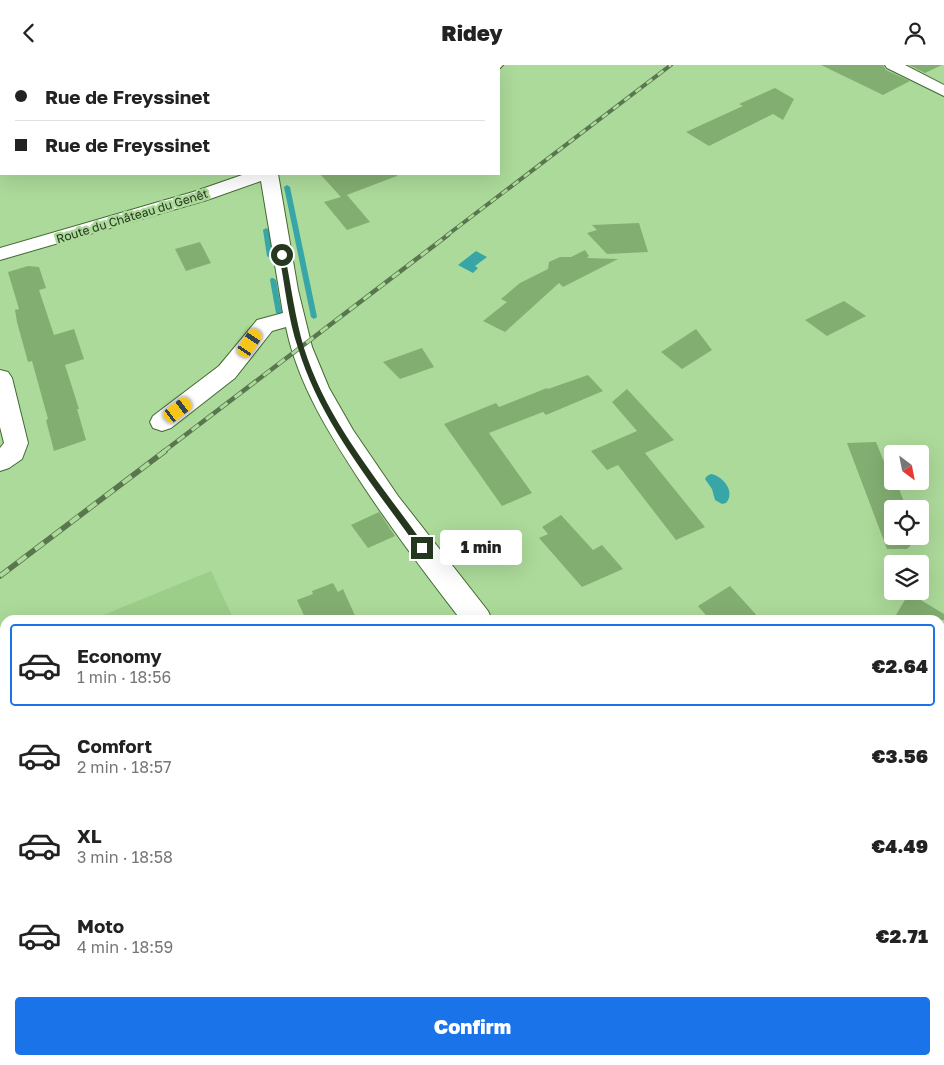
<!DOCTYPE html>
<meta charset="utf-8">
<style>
body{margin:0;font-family:"Golos Text",sans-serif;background:#f6f6f6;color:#222;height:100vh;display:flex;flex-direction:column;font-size:19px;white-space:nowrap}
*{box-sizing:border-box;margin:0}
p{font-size:16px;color:#767676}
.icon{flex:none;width:28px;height:28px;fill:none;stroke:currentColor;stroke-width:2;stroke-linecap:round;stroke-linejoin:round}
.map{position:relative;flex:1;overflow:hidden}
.drawer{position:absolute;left:0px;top:550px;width:945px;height:450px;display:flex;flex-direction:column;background:#fff;border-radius:15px 15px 0 0;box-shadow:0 5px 20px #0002}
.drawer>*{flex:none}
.top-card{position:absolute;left:0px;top:0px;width:500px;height:110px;box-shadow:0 5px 20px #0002;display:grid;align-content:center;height:110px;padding:0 15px;background:#fff}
.needle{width:32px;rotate:148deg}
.controls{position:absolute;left:884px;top:380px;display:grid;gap:10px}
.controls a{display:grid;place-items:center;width:45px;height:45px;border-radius:5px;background:#fff;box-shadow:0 5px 20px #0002;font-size:25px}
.end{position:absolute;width:22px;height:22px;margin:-11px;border:6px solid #25371e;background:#fff;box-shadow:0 0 0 2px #fff}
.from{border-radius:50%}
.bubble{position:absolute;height:35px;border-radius:5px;background:#fff;box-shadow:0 5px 20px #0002;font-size:16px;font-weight:800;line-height:35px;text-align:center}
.car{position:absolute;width:15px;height:30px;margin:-15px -8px;border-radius:6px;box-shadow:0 0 4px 1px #0007;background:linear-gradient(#f5c518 24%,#345 0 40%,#f5c518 0 76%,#345 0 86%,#f5c518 0)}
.top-card b{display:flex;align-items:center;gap:18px;height:48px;font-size:19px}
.top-card b+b{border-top:1px solid #e0e0e0}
.top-card i{width:12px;height:12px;background:#222}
ul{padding:9px 0 0;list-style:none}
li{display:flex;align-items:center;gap:15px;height:82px;margin:0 10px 8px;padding:0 5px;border:2px solid transparent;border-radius:5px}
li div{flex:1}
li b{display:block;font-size:19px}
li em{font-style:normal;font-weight:800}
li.selected{border-color:#1a73e8}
li>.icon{width:45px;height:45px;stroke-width:1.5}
.primary-button{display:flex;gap:10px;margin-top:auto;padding:10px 15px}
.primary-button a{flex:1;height:58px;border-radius:5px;background:#1a73e8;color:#fff;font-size:20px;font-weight:800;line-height:58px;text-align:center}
header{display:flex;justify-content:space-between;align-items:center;height:65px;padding:0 15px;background:#fff;font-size:22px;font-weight:800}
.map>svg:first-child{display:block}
</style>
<header><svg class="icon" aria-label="back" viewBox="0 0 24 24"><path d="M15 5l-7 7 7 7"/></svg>Ridey<svg class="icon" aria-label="person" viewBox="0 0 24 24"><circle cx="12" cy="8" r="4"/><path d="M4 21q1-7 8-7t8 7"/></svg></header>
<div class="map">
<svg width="944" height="1000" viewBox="0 0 944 1000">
<rect width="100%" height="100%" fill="#acda9a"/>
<!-- built -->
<g fill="#9ccd89">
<polygon points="211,506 234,555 91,555"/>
<polygon points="5,590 5,995 823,995 824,1000 0,1000 0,592"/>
</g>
<!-- water -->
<g fill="#38a5a7">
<polygon points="476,186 487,192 475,201 478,203 473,208 458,200"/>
<path d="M 711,409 C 723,411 736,427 726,438 L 722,439 L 715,435 L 712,424 L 705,414 L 707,411 Z"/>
</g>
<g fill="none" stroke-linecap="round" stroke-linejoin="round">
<!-- stream -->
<g fill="#38a5a7" fill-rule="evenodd">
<polygon points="287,120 290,122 317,252 314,254 311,252 284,122"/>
<polygon points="266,163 269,165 273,191 270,193 267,191 263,165"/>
<polygon points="271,213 273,213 276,215 282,248 279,250 276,248 270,215"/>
</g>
</g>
<!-- building -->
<g fill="#83ae72">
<polygon points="821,0 883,0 886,5 910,16 883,30"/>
<polygon points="909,0 942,0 925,8"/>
<polygon points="775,23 794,34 783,55 773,49 709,81 686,67 743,41 739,39"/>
<polygon points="320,109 397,109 397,111 344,131 347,130 370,157 347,165 324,137 341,132"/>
<polygon points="639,158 648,187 607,189 587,168 597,165 592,160"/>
<polygon points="200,177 211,198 186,206 175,184"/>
<polygon points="585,185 589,191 587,193 618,194 563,222 559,218 505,267 483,256 507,237 501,234 520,218 548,204 549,197 560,192 571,192"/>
<polygon points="28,201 39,202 46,223 39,225 54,270 74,264 84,294 65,300 79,344 77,344 86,375 54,386 46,355 48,354 32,296 28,297 17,257 15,245 19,244 8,207"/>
<polygon points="844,236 866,251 827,271 805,255"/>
<polygon points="696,264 712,285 682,304 661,287"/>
<polygon points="422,283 434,302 400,314 383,297"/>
<polygon points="588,310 603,326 546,350 543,347 489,368 532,428 502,441 444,359 496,338 499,342 547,323 548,324"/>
<polygon points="627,324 674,375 645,388 705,462 676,475 618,400 607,405 591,386 637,366 612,337"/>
<polygon points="876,377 893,419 897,419 907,444 892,444 892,471 915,471 916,475 907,484 887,484 847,378"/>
<polygon points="379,447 395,471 368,483 351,460"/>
<polygon points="561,450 593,485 602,480 623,504 582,522 539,473 548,469 542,462"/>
<polygon points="333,518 338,527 343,524 357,555 306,555 297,535 313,529 312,526"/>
<polygon points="730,521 761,555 710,555 698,541"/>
<polygon points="909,528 944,549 944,555 893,555"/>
</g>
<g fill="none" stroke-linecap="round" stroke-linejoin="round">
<!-- street casing -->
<g stroke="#426a30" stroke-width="2">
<g id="street">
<rect x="255" y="0" width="16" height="1"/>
<polygon points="486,0 503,0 499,4 499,1"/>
<polygon points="885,0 905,0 944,20 944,31 887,3"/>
<rect x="0" y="37" width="1" height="10"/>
<path d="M 245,109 L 278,109 L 298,225 L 312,282 L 329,323 L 353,365 L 398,431 L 488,546 L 492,555 L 461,555 C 427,511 393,466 362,419 C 330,370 298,320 286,262 L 272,266 L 235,313 L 171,363 L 162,366 L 153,363 L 150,357 L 153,351 L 219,301 L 257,255 L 283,248 L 261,116 L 207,135 L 0,195 L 0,183 L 193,127 Z"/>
<polygon points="0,305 8,307 12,313 28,378 22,394 9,403 0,406 0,383 4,378 0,362"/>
<polygon points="5,822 5,858 0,860 0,824"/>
<polygon points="944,853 944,889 940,890 940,854"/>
<polygon points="803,995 843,995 844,1000 804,1000"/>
</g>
</g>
<!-- street -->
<use href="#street" fill="#fff" fill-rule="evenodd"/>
<!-- rail-far2 casing -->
<g stroke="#59764e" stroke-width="4">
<polyline id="rail-far2" points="446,171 671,0"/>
</g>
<!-- rail-far1 casing -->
<g stroke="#59764e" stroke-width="4.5">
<polyline id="rail-far1" points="163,387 448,170"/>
</g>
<!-- rail casing -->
<g stroke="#59764e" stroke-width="5.5">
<polyline id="rail" points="0,511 165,386"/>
</g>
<!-- rail-far2 -->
<use href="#rail-far2" stroke="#acda9a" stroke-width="2.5" stroke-dasharray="7" stroke-linecap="butt"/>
<!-- rail-far1 -->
<use href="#rail-far1" stroke="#acda9a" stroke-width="3" stroke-dasharray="9" stroke-linecap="butt"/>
<!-- rail -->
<use href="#rail" stroke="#acda9a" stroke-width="4" stroke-dasharray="11" stroke-linecap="butt"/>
</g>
<!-- route -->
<path fill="#25371e" d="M 282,188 L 285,190 C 291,220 295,253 304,283 C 327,357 381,419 425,481 L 425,486 L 420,486 C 375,422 321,359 298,283 C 288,254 285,220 279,190 Z"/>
<g text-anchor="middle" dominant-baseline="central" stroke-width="5" stroke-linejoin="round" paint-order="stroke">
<!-- far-street labels -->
<g font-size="12" fill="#25371e" stroke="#acda9a">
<text transform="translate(132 151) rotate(-17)">Route du Château du Genêt</text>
</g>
</g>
</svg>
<div class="controls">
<a><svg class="needle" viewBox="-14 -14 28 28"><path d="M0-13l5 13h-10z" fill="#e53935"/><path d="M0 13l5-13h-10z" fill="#767676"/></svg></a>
<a><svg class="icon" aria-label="locate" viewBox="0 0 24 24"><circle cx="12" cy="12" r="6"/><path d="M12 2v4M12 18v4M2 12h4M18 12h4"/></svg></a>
<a><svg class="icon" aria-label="layers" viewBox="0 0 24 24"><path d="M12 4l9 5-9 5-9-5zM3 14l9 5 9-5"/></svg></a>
</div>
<i class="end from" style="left:282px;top:190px"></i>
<i class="end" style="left:422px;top:483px"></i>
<div class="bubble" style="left:440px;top:465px;width:82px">1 min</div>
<i class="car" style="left:250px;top:278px;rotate:34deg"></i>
<i class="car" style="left:178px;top:345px;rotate:53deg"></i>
<div class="top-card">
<b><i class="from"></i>Rue de Freyssinet</b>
<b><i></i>Rue de Freyssinet</b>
</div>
<section class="drawer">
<ul>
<li class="selected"><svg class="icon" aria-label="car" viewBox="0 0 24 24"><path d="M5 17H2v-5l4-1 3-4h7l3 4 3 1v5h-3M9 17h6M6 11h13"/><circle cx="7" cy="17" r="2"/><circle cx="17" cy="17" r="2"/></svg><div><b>Economy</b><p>1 min · 18:56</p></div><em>€2.64</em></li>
<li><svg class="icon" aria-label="car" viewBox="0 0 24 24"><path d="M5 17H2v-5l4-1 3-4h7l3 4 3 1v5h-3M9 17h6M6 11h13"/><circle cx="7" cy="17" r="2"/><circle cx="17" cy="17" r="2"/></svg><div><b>Comfort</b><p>2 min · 18:57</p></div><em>€3.56</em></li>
<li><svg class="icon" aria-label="car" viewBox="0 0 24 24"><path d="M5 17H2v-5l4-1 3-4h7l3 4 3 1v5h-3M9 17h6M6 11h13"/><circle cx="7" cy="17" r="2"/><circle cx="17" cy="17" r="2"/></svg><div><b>XL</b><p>3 min · 18:58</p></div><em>€4.49</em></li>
<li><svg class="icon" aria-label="car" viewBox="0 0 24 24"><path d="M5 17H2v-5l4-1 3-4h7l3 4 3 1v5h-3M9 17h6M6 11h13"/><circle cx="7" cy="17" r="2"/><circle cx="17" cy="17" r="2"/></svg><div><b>Moto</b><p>4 min · 18:59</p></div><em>€2.71</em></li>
</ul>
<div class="primary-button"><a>Confirm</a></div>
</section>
</div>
